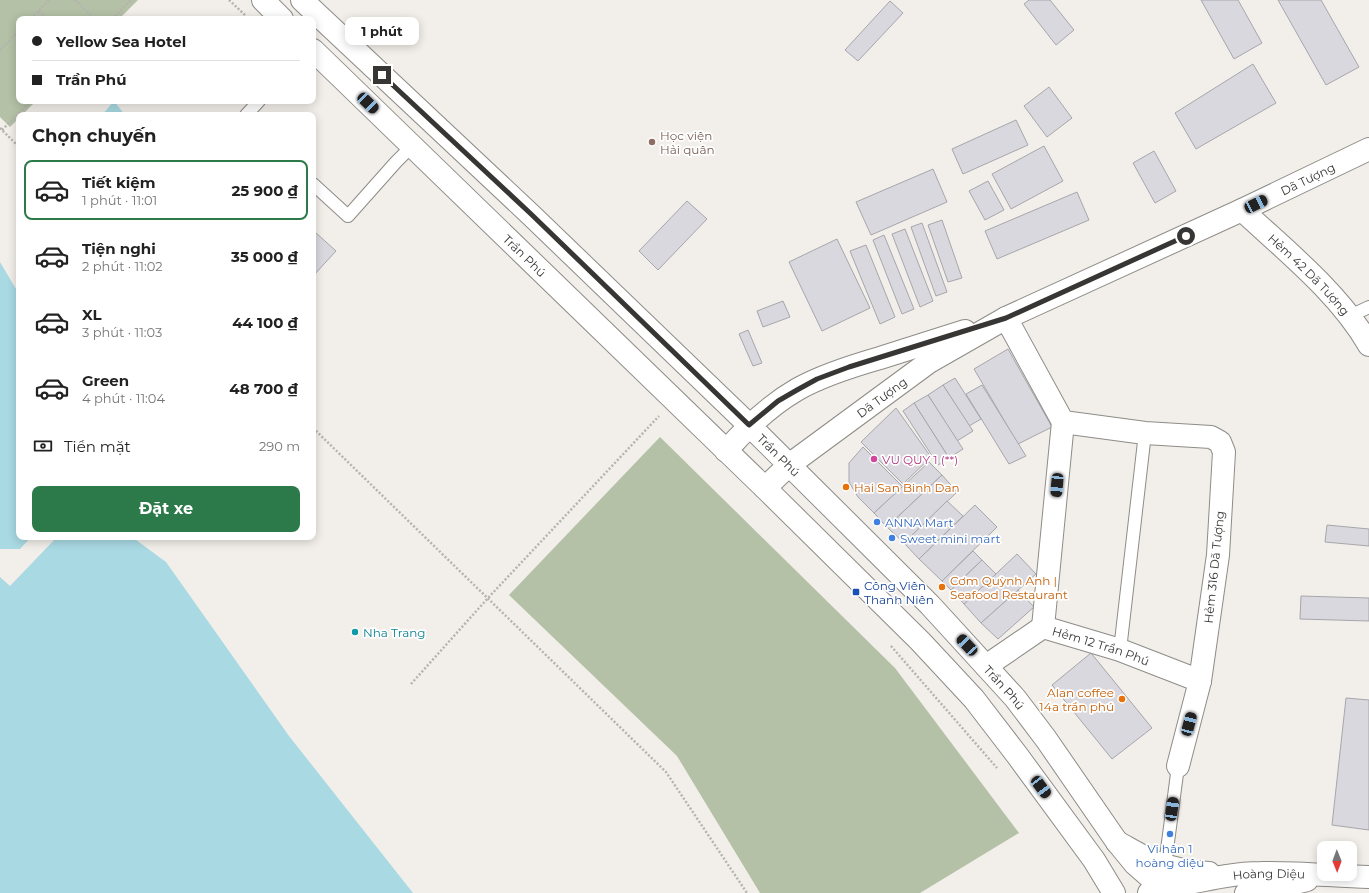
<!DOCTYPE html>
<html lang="vi">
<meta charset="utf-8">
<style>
body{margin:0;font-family:Montserrat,sans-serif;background:#f6f6f6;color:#222;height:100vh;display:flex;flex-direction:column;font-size:15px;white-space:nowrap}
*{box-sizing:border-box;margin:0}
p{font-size:13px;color:#767676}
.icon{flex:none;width:22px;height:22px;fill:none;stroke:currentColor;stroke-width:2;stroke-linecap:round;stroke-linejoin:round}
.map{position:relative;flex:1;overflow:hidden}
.details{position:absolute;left:16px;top:112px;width:300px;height:428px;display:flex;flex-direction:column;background:#fff;border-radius:8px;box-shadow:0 2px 10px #0003}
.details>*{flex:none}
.banner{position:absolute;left:16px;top:16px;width:300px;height:88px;border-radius:8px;box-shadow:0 2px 10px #0003;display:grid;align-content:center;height:88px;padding:0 16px;background:#fff}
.needle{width:26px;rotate:179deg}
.tools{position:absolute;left:1317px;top:841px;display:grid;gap:8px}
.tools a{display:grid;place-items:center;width:40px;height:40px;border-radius:8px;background:#fff;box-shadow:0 2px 10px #0003;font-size:20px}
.end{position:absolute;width:18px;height:18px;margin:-9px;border:5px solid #373634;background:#fff;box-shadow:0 0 0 2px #fff}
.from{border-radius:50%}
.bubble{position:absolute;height:28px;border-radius:8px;background:#fff;box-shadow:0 2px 10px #0003;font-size:13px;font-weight:700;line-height:28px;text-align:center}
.car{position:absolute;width:12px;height:24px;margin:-12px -6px;border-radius:5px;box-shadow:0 0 3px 1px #0007;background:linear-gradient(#222 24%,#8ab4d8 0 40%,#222 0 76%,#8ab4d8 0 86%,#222 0)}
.banner b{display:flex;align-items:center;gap:14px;height:38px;font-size:15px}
.banner b+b{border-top:1px solid #e0e0e0}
.banner i{width:10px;height:10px;background:#222}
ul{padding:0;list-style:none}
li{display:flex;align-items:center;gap:12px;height:60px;margin:0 8px 6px;padding:0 8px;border:2px solid transparent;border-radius:8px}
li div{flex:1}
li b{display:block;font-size:15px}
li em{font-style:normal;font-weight:700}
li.selected{border-color:#2c7949}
li>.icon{width:36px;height:36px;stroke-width:1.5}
h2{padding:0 16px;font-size:18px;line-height:48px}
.pay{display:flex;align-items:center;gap:10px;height:44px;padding:0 16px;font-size:15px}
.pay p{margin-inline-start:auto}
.cta{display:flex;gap:8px;margin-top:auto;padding:8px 16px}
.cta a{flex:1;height:46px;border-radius:8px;background:#2c7949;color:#fff;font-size:16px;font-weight:700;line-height:46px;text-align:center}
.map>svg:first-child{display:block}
</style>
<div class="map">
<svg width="1369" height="893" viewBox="0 0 1369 893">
<rect width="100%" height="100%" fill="#f2efea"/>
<!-- green -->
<g fill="#b4c1a6">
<polygon points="0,0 138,0 119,19 19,19 19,101 36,101 22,115 19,115 19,118 10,127 0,117"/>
<polygon points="660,437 895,668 1019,833 920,893 760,893 677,756 509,595"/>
</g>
<!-- water -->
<g fill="#a9d9e3">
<polygon points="114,101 125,115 102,115"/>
<polygon points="0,262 19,294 19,537 132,537 166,562 289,736 413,893 0,893"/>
</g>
<!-- pier -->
<polygon fill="#f2efea" points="31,537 57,537 10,586 0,577 0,549 20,549"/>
<!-- building -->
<g fill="#d8d8de" stroke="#a6a6ab">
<polygon points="1029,0 1050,0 1074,30 1056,45 1024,4"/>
<polygon points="1201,0 1238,0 1262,43 1234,59"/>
<polygon points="1278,0 1321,0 1359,67 1326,85"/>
<polygon points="890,1 903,13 858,61 845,50"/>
<polygon points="1253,64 1276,103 1196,149 1175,113"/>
<polygon points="1049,87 1072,118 1047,137 1024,106"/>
<polygon points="1016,120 1028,145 963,174 952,149"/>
<polygon points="1044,146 1063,181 1011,209 992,174"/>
<polygon points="1154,151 1176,191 1155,203 1133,163"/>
<polygon points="933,169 947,202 871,235 856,202"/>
<polygon points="988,181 1004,210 985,220 969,191"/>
<polygon points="1077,192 1089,220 997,259 985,231"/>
<polygon points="687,201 707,219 658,270 639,251"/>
<polygon points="942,220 962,278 948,282 928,225"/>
<polygon points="922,223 947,292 936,296 911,227"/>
<polygon points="905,229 933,301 920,307 892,234"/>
<polygon points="315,232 336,251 313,276 313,234"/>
<polygon points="884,235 914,309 902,314 873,240"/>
<polygon points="837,239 870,308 822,331 789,262"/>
<polygon points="866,245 895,317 880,324 850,251"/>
<polygon points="783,301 790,317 763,327 757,311"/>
<polygon points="748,330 762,363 753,366 739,334"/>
<polygon points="1008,349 1052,427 1018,444 974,369"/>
<polygon points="955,378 981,419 969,426 943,385"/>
<polygon points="943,385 973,431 957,441 928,395"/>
<polygon points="982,385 1026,456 1009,464 966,394"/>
<polygon points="928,395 963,449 949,458 914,403"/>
<polygon points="914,403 949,458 938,465 903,411"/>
<polygon points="896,408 931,457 903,484 861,442"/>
<polygon points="863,447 903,487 874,513 858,497 849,482 849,463"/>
<polygon points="929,462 942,475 887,527 874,513"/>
<polygon points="942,475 957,492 904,543 887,527"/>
<polygon points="947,501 963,516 919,559 904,543"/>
<polygon points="975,505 997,527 942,581 919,559"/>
<polygon points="1327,525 1369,529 1369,546 1325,542"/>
<polygon points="973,551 982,560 951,590 942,581"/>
<polygon points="1017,554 1036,574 981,623 964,604"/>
<polygon points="982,560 996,574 964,604 951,590"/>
<polygon points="1018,590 1034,607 998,639 981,623"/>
<polygon points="1301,596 1369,598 1369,621 1300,619"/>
<polygon points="1091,653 1152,728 1112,759 1052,685"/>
<polygon points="1346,698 1369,700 1369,830 1332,825"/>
</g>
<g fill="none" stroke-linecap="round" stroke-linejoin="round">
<!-- lane casing -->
<g stroke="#8e8c87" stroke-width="14">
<g id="lane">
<polyline points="246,115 259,101"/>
<polyline points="313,184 348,216 396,162 413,145"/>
<polyline points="1350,316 1369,307"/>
<polyline points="1120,650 1145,433"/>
<polyline points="1165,865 1178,766"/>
</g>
</g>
<!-- street casing -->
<g stroke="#8e8c87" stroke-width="24">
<g id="street">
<path id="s1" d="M 1242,210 C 1286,251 1339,293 1369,345"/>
<polyline points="1006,318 1063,422 1145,433 1211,437 1220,442 1224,452 1218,555 1200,681 1178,766"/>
<polyline points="1043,627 1063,422"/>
<path id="s2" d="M 986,666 L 1043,627 L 1120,650 L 1200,681"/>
</g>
</g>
<!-- secondary casing -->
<g stroke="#8e8c87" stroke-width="24">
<g id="secondary">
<polyline points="263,0 282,19"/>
<path id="s3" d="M 302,0 L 531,215 L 749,425 L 930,605 L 1015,698 L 1046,739 L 1117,842 L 1135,864 L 1151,878 L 1170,887"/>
<path id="s4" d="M 313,50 L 765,488 L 920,641 L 974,699 L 1017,755 L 1094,860 L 1114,893"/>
<path d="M 726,451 C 747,427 770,405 798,389 C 823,375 852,366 880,358 C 908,349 937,340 965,331"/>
<path id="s5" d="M 765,488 L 789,465 L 929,362 L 1006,318 L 1242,210 L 1369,149"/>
</g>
</g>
<!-- primary casing -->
<g stroke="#8e8c87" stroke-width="24">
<g id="primary">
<path d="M 1117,842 C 1128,848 1140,855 1152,861 C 1170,868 1190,872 1209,873"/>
<path id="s6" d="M 1170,887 C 1200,881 1231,873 1261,873 C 1297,872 1333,876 1369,877"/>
<path d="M 1149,893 C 1160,888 1173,884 1184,890"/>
<polyline points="1246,893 1256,889 1280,883"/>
<polyline points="1266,893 1284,886 1307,880"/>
</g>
</g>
<!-- path -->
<g stroke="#b5b3af" stroke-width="2.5" stroke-dasharray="2 2" stroke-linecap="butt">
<polyline points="75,0 95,19"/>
<polyline points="229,0 245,15"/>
<polyline points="39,11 48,19"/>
<polyline points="31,19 49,0"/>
<polyline points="112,19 131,0"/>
<polyline points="0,50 19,31"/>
<polyline points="0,128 19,147"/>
<polyline points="2,130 31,101"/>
<polyline points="313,428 666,772 747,893"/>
<polyline points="891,646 997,768"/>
<polyline points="411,684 488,598 659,416"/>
</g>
<!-- lane -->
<use href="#lane" stroke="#fff" stroke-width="12"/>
<!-- street -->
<use href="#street" stroke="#fff" stroke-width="22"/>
<!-- secondary -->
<use href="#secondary" stroke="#fff" stroke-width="22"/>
<!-- primary -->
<use href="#primary" stroke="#fff" stroke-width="22"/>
</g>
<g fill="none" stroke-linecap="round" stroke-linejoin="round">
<!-- route -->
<polyline stroke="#373634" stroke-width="5" points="382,75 531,214 749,425 778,401 797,390 817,379 849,367 1006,318 1186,236"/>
</g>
<!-- markers -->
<circle fill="#8d6e63" stroke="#fff" stroke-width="1.5" cx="652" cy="142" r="4"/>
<circle fill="#d1479c" stroke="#fff" stroke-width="1.5" cx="874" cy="459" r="4"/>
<g fill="#e8710a" stroke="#fff" stroke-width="1.5">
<circle cx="846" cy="487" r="4"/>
<circle cx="942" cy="587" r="4"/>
<circle cx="1122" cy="699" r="4"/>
</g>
<g fill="#3f7fe0" stroke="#fff" stroke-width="1.5">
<circle cx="877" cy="522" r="4"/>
<circle cx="892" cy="538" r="4"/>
<circle cx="1170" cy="834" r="4"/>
</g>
<rect fill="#1a4fb4" stroke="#fff" stroke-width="1.5" x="852" y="588" width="8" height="8" rx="2"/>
<circle fill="#0f9aa8" stroke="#fff" stroke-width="1.5" cx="355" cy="632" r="4"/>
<g text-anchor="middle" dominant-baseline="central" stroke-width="3.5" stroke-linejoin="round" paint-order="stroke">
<!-- education labels -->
<g font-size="12" fill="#785e54" stroke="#fff" text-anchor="start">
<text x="660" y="135">Học viện<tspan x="660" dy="14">Hải quân</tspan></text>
</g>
<!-- street labels -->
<g font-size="12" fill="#373634" stroke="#fff">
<text stroke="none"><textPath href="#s5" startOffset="628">Dã Tượng</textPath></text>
<text stroke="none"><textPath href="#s4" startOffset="295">Trần Phú</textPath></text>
<text stroke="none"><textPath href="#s1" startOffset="93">Hẻm 42 Dã Tượng</textPath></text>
<text stroke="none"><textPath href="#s5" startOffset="148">Dã Tượng</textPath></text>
<text stroke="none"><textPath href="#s3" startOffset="659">Trần Phú</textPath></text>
<text transform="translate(1214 567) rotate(-84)">Hẻm 316 Dã Tượng</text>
<text stroke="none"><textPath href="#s2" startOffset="130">Hẻm 12 Trần Phú</textPath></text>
<text stroke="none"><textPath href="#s3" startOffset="983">Trần Phú</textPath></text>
<text stroke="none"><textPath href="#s6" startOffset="100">Hoàng Diệu</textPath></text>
</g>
<!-- hotel labels -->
<g font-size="12" fill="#b23c85" stroke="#fff" text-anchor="start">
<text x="882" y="459">VU QUY 1 (**)</text>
</g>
<!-- food labels -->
<g font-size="12" fill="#c56008" stroke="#fff" text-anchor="start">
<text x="854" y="487">Hai San Binh Dan</text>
<text x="950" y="580">Cơm Quỳnh Anh |<tspan x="950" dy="14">Seafood Restaurant</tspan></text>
<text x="1114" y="692" text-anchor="end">Alan coffee<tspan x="1114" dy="14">14a trần phú</tspan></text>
</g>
<!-- shop labels -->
<g font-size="12" fill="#366cbe" stroke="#fff" text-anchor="start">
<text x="885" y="522">ANNA Mart</text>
<text x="900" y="538">Sweet mini mart</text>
<text x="1170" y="848" text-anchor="middle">Vi hân 1<tspan x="1170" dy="14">hoàng diệu</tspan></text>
</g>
<!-- transit labels -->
<g font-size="12" fill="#164399" stroke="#fff" text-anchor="start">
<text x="864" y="585">Công Viên<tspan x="864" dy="14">Thanh Niên</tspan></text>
</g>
<!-- culture labels -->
<g font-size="12" fill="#0d838f" stroke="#fff" text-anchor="start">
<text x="363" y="632">Nha Trang</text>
</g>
</g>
</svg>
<div class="tools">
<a><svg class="needle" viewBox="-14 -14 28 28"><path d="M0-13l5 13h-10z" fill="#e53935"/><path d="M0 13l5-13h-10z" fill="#767676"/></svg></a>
</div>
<i class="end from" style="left:1186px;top:236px"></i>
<i class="end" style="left:382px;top:75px"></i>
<div class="bubble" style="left:345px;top:17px;width:74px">1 phút</div>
<i class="car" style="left:368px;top:103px;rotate:134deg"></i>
<i class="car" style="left:1256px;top:204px;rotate:64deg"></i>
<i class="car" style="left:1057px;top:485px;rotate:185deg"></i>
<i class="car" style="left:967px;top:645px;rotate:317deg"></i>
<i class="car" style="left:1189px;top:724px;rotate:15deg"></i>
<i class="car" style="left:1041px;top:787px;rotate:143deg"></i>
<i class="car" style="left:1172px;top:809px;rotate:8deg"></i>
<div class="banner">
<b><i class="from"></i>Yellow Sea Hotel</b>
<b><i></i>Trần Phú</b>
</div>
<section class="details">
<h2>Chọn chuyến</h2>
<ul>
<li class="selected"><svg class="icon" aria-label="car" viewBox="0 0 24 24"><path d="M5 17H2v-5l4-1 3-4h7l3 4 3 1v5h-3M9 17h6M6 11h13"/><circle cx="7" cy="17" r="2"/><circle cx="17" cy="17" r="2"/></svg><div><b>Tiết kiệm</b><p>1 phút · 11:01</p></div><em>25 900 ₫</em></li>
<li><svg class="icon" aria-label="car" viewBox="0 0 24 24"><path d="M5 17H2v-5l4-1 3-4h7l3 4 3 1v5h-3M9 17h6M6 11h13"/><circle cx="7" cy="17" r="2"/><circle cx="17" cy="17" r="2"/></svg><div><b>Tiện nghi</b><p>2 phút · 11:02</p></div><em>35 000 ₫</em></li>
<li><svg class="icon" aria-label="car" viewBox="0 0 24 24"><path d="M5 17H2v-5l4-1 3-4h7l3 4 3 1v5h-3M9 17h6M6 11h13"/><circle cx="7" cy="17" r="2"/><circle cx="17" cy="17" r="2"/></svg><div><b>XL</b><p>3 phút · 11:03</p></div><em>44 100 ₫</em></li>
<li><svg class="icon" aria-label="car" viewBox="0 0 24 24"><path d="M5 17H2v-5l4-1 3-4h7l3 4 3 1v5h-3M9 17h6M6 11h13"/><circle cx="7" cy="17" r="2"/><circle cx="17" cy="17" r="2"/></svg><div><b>Green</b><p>4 phút · 11:04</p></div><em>48 700 ₫</em></li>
</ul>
<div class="pay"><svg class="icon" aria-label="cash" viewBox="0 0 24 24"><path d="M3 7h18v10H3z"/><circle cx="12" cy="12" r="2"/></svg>Tiền mặt<p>290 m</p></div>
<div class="cta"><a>Đặt xe</a></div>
</section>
</div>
